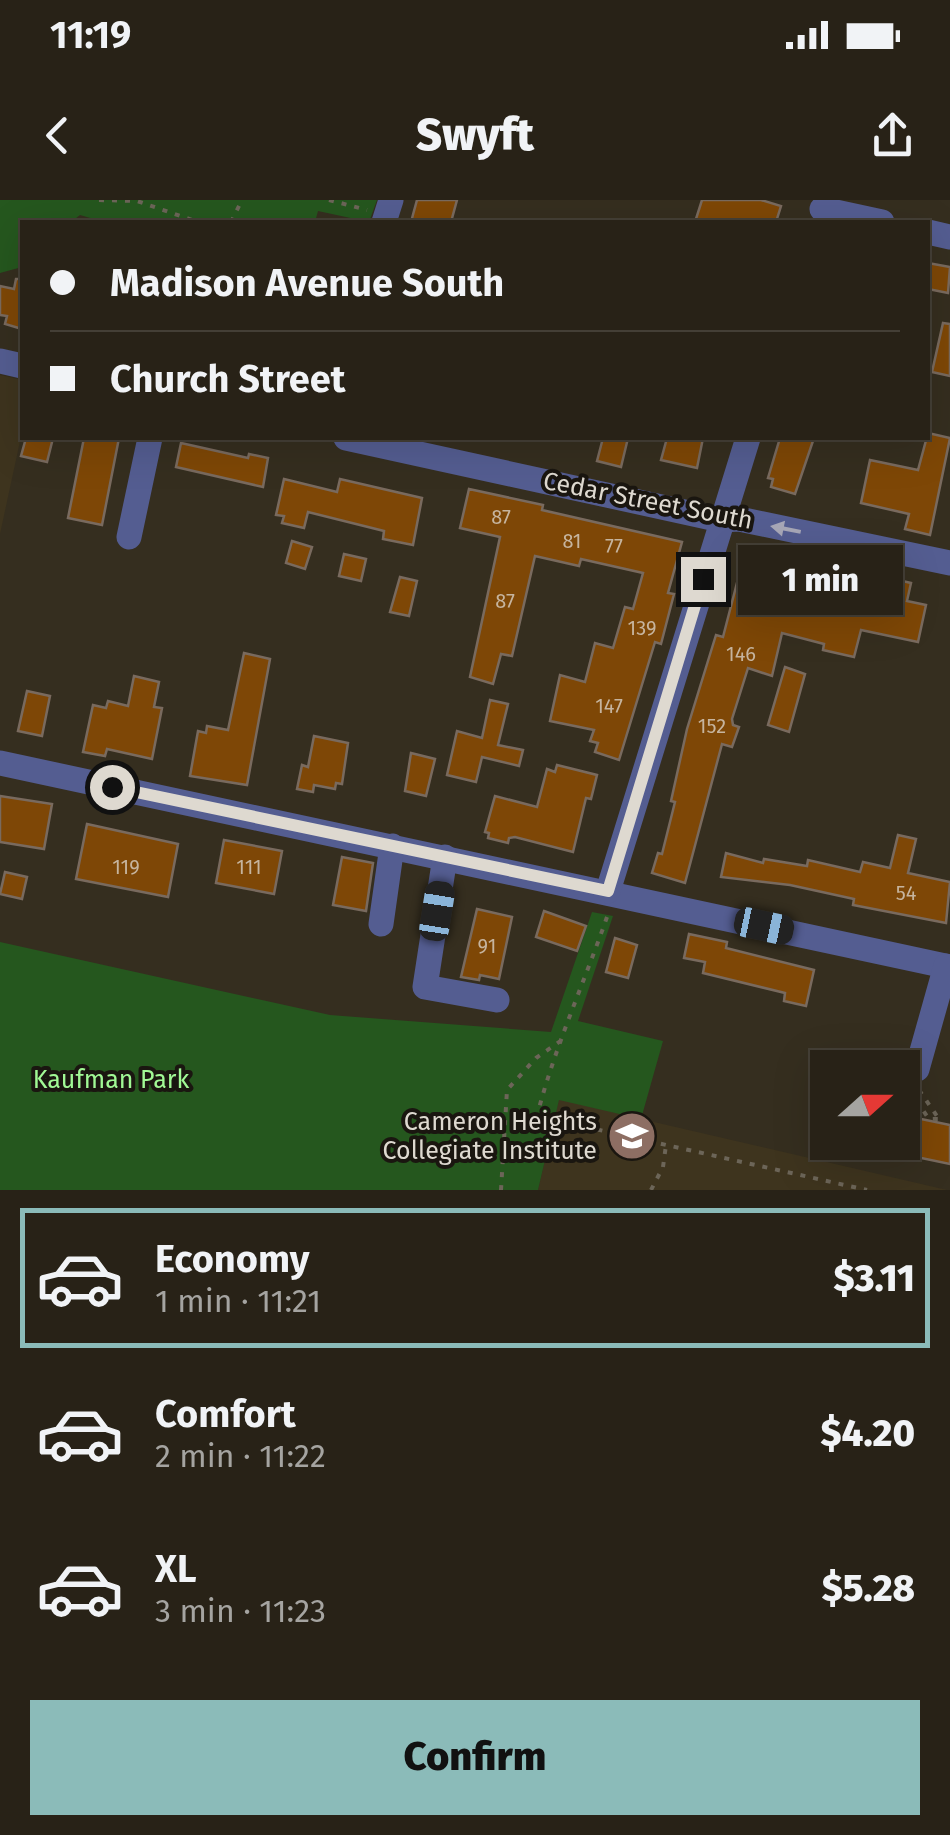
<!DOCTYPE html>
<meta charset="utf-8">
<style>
body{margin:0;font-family:"Fira Sans",sans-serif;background:#342f24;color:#f1f3f6;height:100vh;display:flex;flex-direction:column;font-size:38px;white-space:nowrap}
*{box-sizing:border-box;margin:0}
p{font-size:32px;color:#a5a4a1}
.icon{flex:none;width:55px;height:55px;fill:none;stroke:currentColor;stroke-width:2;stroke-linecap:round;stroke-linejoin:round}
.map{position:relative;height:990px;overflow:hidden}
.details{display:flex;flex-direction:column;background:#282217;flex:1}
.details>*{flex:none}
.banner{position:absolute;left:20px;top:20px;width:910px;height:220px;border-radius:0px;box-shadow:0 10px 40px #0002,0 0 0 2px #443f36;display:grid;align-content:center;height:220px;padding:0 30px;background:#282217}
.needle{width:65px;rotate:69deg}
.buttons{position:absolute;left:810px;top:850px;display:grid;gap:20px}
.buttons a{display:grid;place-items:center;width:110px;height:110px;border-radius:0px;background:#282217;box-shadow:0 10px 40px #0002,0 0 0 2px #443f36;font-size:50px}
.end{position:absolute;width:45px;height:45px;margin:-22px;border:12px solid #ded9d0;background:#111;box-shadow:0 0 0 5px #111}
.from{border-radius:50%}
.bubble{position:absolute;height:70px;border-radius:0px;background:#282217;box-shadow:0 10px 40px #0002,0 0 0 2px #443f36;font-size:32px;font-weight:800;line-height:70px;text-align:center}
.car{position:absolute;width:30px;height:60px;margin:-30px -15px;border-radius:12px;box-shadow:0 0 8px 2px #0007;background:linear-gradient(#222 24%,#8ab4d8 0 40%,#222 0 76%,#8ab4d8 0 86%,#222 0)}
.banner b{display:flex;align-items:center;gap:35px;height:95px;font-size:38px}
.banner b+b{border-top:2px solid #443f36}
.banner i{width:25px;height:25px;background:#f1f3f6}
ul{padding:18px 0 0;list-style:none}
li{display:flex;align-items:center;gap:30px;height:140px;margin:0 20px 15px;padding:0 10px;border:5px solid transparent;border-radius:0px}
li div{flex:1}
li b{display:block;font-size:38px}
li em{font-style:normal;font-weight:800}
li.selected{border-color:#8bbbb9}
li>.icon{width:90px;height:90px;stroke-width:1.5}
.button{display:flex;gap:20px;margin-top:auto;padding:20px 30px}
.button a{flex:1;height:115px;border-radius:0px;background:#8bbbb9;color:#111;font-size:40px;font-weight:800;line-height:115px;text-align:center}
.status{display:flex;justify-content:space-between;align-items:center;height:70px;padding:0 50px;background:#282217;direction:ltr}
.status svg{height:28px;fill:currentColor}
header{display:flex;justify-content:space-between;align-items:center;height:130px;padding:0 30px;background:#282217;font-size:45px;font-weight:800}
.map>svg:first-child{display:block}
</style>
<div class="status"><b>11:19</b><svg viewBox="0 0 49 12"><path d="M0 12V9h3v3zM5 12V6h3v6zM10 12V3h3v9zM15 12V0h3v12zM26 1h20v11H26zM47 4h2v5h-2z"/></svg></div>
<header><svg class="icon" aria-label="back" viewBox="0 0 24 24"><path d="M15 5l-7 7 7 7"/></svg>Swyft<svg class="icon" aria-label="share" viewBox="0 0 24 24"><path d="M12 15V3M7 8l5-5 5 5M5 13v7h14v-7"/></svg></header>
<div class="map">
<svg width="950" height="990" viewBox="0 0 950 990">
<rect width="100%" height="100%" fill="#352e1f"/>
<!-- built -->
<g fill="#3e341e">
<polygon points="0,175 22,180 22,232 0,334"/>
<polygon points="559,899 641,919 947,990 538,990"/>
</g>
<!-- green -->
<g fill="#25571e">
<polygon points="0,0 377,0 369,22 318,11 315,22 104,22 80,15 71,22 22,22 22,67 0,73"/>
<polygon points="592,712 613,716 578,821 663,841 641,919 559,900 538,990 0,990 0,742 330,815 551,832"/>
</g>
<!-- building -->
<g fill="#7e4706" stroke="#796a5e" stroke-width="2.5">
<polygon points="417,0 457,0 451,22 411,22"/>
<polygon points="702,0 761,0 781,6 776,22 695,22"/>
<polygon points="928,63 950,67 948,93 928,89"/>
<polygon points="16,79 22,79 22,129 5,124 7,116 0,115 0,86 14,89"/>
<polygon points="943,123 950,124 950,176 932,172"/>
<polygon points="928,233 950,238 930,335 905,329 909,314 861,303 870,260 918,270"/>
<polygon points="26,238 53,238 47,262 21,256"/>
<polygon points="84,238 119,238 102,325 68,318"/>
<polygon points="603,238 628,238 621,267 597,261"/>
<polygon points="667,238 703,238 697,268 661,260"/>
<polygon points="780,238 814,238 795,294 771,287 773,279 768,278"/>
<polygon points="181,243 248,258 249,254 268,258 263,287 176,267"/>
<polygon points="284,279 337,292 340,279 422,298 413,345 383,339 384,331 308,312 304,328 282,323 284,316 276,315"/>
<polygon points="469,289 543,305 542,310 682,342 668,393 674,394 661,444 655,442 619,560 595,552 598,543 590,541 594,530 550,521 560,475 585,482 595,443 613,448 625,407 633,409 643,373 581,359 579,366 535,356 512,456 501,454 493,484 470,477 500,337 460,328"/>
<polygon points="292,341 312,347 305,369 286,363"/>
<polygon points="746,348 787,357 784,367 882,392 885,377 911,383 907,401 926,405 918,442 861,430 854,457 823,450 824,444 782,433 772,476 748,468 732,519 733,525 739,527 732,547 722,544 685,683 652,673 658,653 662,654 675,602 671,601 687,529 716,435 723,437"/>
<polygon points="344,354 366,359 361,381 339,376"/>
<polygon points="400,377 417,381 409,416 390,412"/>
<polygon points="244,453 270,459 247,585 190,576 198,531 206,533 207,526 228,530"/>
<polygon points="785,467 805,474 789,532 768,525"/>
<polygon points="134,476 159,482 154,507 162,508 152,559 107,549 105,556 83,552 93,505 106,508 108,501 128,506"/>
<polygon points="27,491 50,496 42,536 18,531"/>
<polygon points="490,500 508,504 498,545 523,550 519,566 482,557 476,582 447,575 457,531 482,538"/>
<polygon points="314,536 348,543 342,584 336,583 335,589 314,585 313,592 297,589 302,565 308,567"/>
<polygon points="411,553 435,559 426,596 405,591"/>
<polygon points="557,565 597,575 591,599 586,598 573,652 515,637 509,638 508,643 488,638 489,633 485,632 495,596 537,607 547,569 555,572"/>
<polygon points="0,596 52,604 44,649 0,642"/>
<polygon points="87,624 178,644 168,697 76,679"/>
<polygon points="898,635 916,639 908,673 950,682 946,723 853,705 854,699 790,685 721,677 726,653 763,663 764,659 807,666 808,660 860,672 863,662 890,668"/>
<polygon points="224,640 282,651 274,694 216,683"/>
<polygon points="342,657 373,663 366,711 333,705"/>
<polygon points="5,672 27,677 22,699 0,694"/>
<polygon points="477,709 512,717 499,779 480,775 479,780 461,777"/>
<polygon points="544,711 586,726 577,751 536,737"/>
<polygon points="689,734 727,742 726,748 814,770 806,806 784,801 785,793 703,773 705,762 684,758"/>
<polygon points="615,738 637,745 628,778 606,772"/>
<polygon points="902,915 950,925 950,964 902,954"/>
</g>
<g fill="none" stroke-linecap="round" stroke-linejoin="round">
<!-- path -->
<g stroke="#6c6558" stroke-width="4" stroke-dasharray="5 8" stroke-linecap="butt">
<polyline points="99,0 137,1 198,22"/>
<polyline points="329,0 367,10"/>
<polyline points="231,22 242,0"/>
<path d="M 607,717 C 584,783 554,849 537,916 L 867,990"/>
<polyline points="909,890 929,919 939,919"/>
<polyline points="919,890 939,919"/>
<polyline points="501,990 507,890 536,858 562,840"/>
<polyline points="651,990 663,967 666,945"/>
</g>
<!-- minor -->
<g stroke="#545d91" stroke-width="25">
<polyline points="822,9 882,22"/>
<polyline points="384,22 391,0"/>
<polyline points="928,32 950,37"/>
<polyline points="0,161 22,166"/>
<polyline points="346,238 721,320 739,319 950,363"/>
<polyline points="129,337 150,238"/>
<polyline points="0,563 950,767"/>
<polyline points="445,657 425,787 497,800"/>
<polyline points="608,691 748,238"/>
<polyline points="381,724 392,646"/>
<polyline points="917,869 946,766"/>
</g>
</g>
<!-- one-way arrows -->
<defs><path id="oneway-solid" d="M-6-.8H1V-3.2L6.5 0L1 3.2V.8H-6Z" transform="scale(2.5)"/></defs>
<use fill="#a7a7b7" href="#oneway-solid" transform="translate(786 329) rotate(-169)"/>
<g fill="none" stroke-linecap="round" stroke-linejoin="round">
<!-- route -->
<polyline stroke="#ded9d0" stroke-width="12" points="112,587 608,691 703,379"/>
</g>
<!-- icons -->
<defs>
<g id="school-disc" transform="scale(2.5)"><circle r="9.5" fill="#8d6e63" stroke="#1a1610"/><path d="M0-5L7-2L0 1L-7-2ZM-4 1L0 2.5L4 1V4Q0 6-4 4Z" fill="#fff"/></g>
</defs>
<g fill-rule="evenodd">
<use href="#school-disc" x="632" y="936"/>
</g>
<g text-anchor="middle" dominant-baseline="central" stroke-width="8" stroke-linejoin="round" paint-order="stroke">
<!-- number labels -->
<g font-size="20" fill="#c6b49e">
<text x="501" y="317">87</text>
<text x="572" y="341">81</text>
<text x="614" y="346">77</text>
<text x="505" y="401">87</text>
<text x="642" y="428">139</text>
<text x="741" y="454">146</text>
<text x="609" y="506">147</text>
<text x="712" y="526">152</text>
<text x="126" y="667">119</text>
<text x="249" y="667">111</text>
<text x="906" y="693">54</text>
<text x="487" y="746">91</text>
</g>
<!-- street labels -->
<g font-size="25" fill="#ded9d0" stroke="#1a1610">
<text transform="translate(648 301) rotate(11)">Cedar Street South</text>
</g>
<!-- park labels -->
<g font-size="25" fill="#a1f995" stroke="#1a1610">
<text x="111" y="880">Kaufman Park</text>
</g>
<!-- poi labels -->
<g font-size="25" fill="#ded9d0" stroke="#1a1610" text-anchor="end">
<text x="597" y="922">Cameron Heights<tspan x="597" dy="29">Collegiate Institute</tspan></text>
</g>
</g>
</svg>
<div class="buttons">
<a><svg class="needle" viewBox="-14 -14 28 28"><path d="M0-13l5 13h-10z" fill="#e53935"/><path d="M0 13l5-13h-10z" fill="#a5a4a1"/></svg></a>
</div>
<i class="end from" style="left:112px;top:587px"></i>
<i class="end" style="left:703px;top:379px"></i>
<div class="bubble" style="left:738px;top:345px;width:165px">1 min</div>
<i class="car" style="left:437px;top:711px;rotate:9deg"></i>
<i class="car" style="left:764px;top:726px;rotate:102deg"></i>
<div class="banner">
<b><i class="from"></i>Madison Avenue South</b>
<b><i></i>Church Street</b>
</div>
</div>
<section class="details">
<ul>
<li class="selected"><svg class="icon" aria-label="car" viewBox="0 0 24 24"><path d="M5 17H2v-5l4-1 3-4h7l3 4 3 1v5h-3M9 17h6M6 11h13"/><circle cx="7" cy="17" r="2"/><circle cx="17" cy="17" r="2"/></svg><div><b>Economy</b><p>1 min · 11:21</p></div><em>$3.11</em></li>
<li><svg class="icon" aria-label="car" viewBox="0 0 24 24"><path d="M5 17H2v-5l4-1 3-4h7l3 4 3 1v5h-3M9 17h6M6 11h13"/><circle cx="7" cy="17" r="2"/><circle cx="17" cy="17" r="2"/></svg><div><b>Comfort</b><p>2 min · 11:22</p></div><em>$4.20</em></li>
<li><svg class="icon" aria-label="car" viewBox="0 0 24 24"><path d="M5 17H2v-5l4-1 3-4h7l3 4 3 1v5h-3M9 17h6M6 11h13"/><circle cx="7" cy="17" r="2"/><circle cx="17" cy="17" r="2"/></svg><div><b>XL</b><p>3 min · 11:23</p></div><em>$5.28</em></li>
</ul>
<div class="button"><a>Confirm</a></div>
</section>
